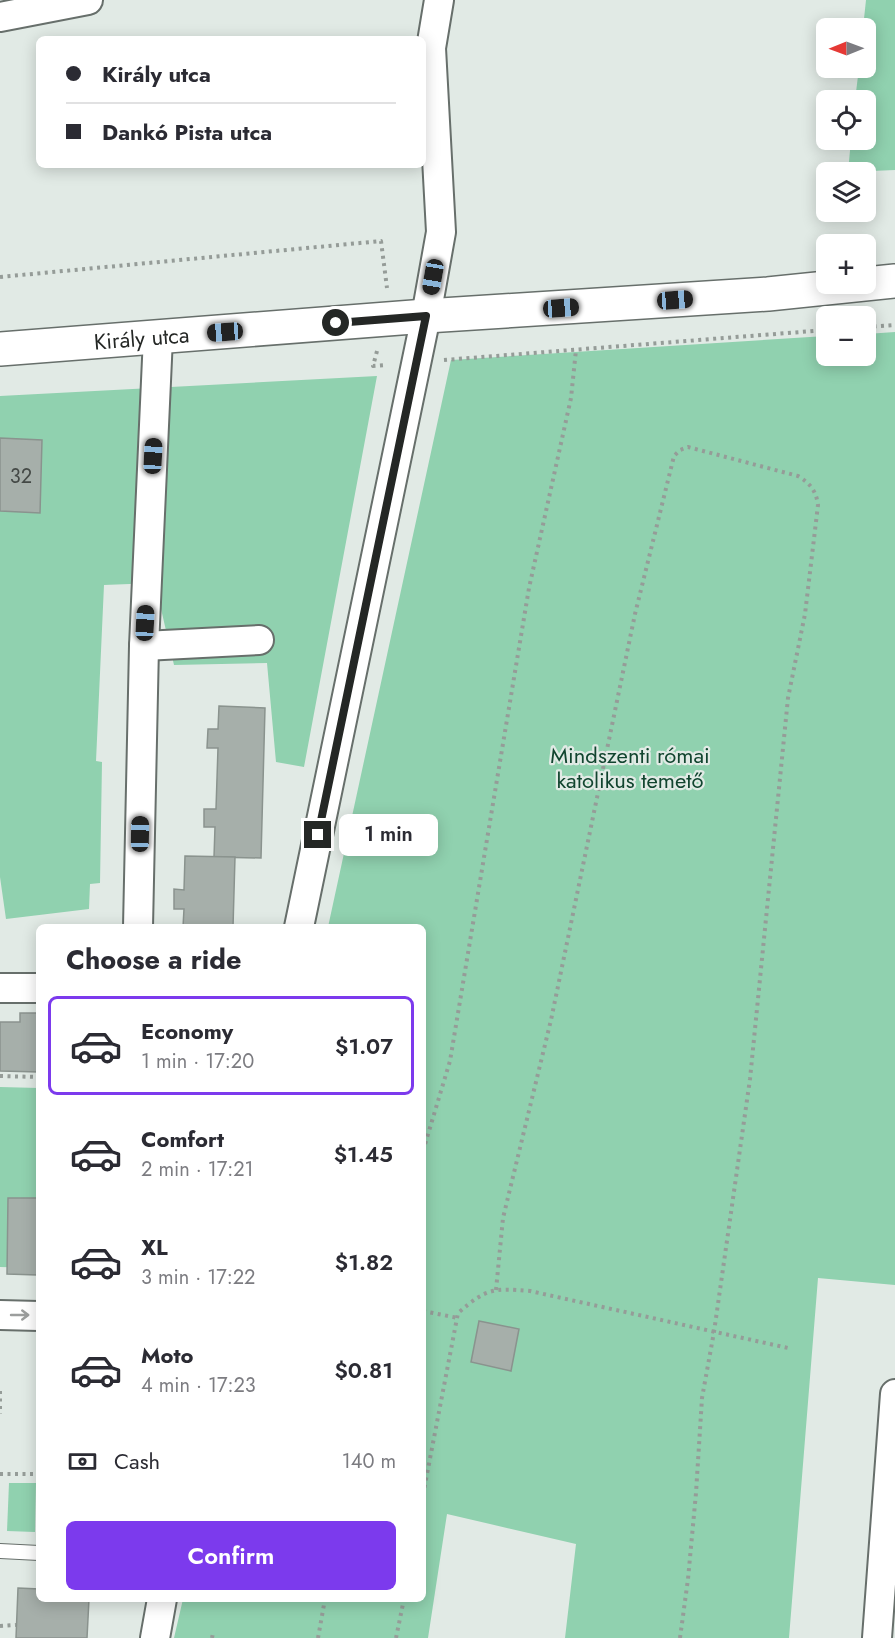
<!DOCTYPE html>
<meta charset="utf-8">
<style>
body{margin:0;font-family:Jost,sans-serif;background:#f7f7f7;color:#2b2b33;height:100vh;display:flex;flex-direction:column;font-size:22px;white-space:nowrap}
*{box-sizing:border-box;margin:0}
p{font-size:20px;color:#7c7c81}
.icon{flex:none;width:33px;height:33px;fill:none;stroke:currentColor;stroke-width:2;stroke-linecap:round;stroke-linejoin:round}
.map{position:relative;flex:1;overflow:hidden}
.drawer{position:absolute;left:36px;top:924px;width:390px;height:678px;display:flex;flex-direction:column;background:#fff;border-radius:9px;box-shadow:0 3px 15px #0003}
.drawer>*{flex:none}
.hud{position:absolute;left:36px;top:36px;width:390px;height:132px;border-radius:9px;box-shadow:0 3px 15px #0003;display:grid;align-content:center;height:132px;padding:0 30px;background:#fff}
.needle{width:39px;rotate:269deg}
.fabs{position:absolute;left:816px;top:18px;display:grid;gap:12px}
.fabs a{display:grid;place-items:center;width:60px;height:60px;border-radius:9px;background:#fff;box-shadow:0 3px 15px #0003;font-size:30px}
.end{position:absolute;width:27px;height:27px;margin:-14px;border:8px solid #242725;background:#fff;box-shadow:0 0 0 3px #fff}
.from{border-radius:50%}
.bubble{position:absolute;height:42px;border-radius:9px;background:#fff;box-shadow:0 3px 15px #0003;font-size:20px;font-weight:600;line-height:42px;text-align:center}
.car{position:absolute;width:18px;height:36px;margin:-18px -9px;border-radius:8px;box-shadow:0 0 4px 2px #0007;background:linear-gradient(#222 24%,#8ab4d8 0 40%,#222 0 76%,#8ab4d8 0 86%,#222 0)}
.hud b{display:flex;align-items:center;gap:21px;height:57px;font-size:22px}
.hud b+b{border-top:2px solid #e1e1e2}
.hud i{width:15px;height:15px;background:#2b2b33}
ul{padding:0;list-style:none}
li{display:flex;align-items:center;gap:18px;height:99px;margin:0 12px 9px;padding:0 18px;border:3px solid transparent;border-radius:9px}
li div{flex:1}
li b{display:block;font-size:22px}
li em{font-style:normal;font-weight:600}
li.active{border-color:#7c3aed}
li>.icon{width:54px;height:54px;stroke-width:1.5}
h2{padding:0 30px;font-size:27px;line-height:72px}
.pay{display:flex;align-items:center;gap:15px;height:66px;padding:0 30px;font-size:22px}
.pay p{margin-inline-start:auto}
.action{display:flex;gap:12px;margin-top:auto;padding:12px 30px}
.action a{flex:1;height:69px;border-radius:9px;background:#7c3aed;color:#fff;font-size:24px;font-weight:600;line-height:69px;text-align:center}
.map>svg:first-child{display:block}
</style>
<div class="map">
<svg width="895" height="1638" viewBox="0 0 895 1638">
<rect width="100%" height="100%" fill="#e1eae5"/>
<!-- green -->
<g fill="#90d1af">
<polygon points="866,0 895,0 895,170 848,172 851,140 866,140 866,100 855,100 859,68 866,68 866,28 863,28"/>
<polygon points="895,332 895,1285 818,1278 789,1638 565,1638 576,1544 447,1514 428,1638 174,1638 183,1599 423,1599 423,927 328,927 451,360 826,336 826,356 866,356 866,334"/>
<polygon points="377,376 304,767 276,762 267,663 174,665 155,583 104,585 96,761 102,762 100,883 90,884 89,909 6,919 0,877 0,396"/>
<polygon points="0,1087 39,1088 39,1268 0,1267"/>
<polygon points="9,1483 36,1483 35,1532 7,1531"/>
</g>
<!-- building -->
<g fill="#a6afaa" stroke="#8a938e" stroke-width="1.5">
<polygon points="0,438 42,440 40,513 0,511"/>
<polygon points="219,706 265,708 261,858 214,857 215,827 204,827 204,809 216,809 218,748 207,748 208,729 218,729"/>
<polygon points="185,856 235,857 233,927 183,927 184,909 174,909 174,889 184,890"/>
<polygon points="20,1013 39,1013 39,1072 0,1071 0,1022 20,1022"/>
<polygon points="8,1198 38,1198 37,1275 7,1274"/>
<polygon points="479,1321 519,1329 511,1371 471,1362"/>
<polygon points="18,1588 39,1589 39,1599 89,1599 87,1638 16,1638"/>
</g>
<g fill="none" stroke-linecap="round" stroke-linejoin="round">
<!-- lane casing -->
<g stroke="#676f6b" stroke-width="16">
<polyline id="lane" points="0,1551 39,1553"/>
</g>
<!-- street casing -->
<g stroke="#676f6b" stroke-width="32">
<g id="street">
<polyline points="0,17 88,0"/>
<polyline points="144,646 259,640"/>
<polyline points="138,927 144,646 158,337"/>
<polyline points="299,927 426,316 441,232 431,48 439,0"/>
<polyline points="0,988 39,988"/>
<polyline points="0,1315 39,1316"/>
<polyline points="155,1638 162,1599"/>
<polyline points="877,1638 895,1394"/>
</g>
</g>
<!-- primary casing -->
<g stroke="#676f6b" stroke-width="36">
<g id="primary">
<path id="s1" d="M 0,349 L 426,316 L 768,294 L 895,281"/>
</g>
</g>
<!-- path -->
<g stroke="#959c98" stroke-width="4" stroke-dasharray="3 4.5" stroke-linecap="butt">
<polyline points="0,277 381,241 387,288"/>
<polyline points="866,327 895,325"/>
<polyline points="377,351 373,366 386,365"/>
<polyline points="444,360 826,330"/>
<polyline points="0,1076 39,1077"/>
<polyline points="423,1151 450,1061 529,588 571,398 576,350"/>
<path d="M 496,1290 L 503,1218 L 551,1020 L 635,614 L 674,456 L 680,450 L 688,447 L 798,476 C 811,484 816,491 818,505 L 805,614 L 788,698 L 750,1079 L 714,1332 L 702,1398 L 696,1493 L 688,1579 L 680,1638"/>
<polyline points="423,1311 458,1318"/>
<polyline points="0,1391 0,1414"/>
<polyline points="0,1474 39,1474"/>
<path d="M 423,1495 L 458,1313 C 487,1288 493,1288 530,1291 L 788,1348"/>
<polyline points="0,1626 16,1625"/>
<polyline points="212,1638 213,1633"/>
<polyline points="318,1638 325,1599"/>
<polyline points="396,1638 404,1599"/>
</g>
<!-- lane -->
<use href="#lane" stroke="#fff" stroke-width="14"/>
<!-- street -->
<use href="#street" stroke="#fff" stroke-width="28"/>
<!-- primary -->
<use href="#primary" stroke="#fff" stroke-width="33"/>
</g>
<!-- one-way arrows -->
<defs><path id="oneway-shaft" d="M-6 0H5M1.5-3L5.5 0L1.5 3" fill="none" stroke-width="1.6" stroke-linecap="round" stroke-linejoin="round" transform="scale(1.5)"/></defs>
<use stroke="#9c9e9d" href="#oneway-shaft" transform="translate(20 1315)"/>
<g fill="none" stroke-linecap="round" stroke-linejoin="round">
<!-- route -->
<polyline stroke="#242725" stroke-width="8" points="318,835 426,316 336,323"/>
</g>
<g text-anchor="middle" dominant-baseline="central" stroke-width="4.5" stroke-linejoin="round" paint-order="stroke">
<!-- number labels -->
<g font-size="20" fill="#444946">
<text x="21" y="476">32</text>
</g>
<!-- street labels -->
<g font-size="22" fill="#242725" stroke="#e1eae5">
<text stroke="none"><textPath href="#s1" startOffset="142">Király utca</textPath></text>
</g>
<!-- park labels -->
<g font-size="22" fill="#11452f" stroke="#e1eae5">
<text x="630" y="755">Mindszenti római<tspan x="630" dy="25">katolikus temető</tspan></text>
</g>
</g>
</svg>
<div class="fabs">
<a><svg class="needle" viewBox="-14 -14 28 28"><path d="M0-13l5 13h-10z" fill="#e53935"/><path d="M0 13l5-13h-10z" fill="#7c7c81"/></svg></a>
<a><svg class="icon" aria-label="locate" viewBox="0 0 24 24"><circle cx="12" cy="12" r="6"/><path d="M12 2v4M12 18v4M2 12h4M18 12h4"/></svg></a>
<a><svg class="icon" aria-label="layers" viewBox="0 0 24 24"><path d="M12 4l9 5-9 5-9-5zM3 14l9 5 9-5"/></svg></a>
<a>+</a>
<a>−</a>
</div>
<i class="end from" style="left:336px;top:323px"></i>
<i class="end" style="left:318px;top:835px"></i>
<div class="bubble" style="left:339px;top:814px;width:99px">1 min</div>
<i class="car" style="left:433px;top:277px;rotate:190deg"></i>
<i class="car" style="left:675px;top:300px;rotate:86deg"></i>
<i class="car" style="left:561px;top:308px;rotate:86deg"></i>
<i class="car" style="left:225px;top:332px;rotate:266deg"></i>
<i class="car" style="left:153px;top:456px;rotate:3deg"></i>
<i class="car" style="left:145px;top:623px;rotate:3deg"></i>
<i class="car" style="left:140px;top:834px;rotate:1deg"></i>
<div class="hud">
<b><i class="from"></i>Király utca</b>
<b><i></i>Dankó Pista utca</b>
</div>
<section class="drawer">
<h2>Choose a ride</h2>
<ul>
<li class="active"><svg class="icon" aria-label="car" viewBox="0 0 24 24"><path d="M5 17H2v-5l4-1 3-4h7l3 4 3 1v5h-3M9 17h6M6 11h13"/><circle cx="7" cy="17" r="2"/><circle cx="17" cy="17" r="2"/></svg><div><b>Economy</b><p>1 min · 17:20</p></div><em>$1.07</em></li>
<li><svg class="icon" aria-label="car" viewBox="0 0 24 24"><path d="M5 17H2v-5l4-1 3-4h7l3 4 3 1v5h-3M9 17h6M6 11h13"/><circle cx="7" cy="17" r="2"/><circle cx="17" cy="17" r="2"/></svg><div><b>Comfort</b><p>2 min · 17:21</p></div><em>$1.45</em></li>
<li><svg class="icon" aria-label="car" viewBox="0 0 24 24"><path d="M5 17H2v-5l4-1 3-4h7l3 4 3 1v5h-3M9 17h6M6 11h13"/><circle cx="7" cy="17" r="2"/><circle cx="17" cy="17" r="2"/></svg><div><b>XL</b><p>3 min · 17:22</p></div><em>$1.82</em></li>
<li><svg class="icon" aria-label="car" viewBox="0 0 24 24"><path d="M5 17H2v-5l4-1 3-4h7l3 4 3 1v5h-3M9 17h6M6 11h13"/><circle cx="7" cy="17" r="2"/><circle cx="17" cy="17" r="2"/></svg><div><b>Moto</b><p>4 min · 17:23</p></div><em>$0.81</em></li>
</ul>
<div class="pay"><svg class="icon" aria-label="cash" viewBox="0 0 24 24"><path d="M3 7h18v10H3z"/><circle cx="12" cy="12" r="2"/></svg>Cash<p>140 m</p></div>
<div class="action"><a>Confirm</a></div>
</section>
</div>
